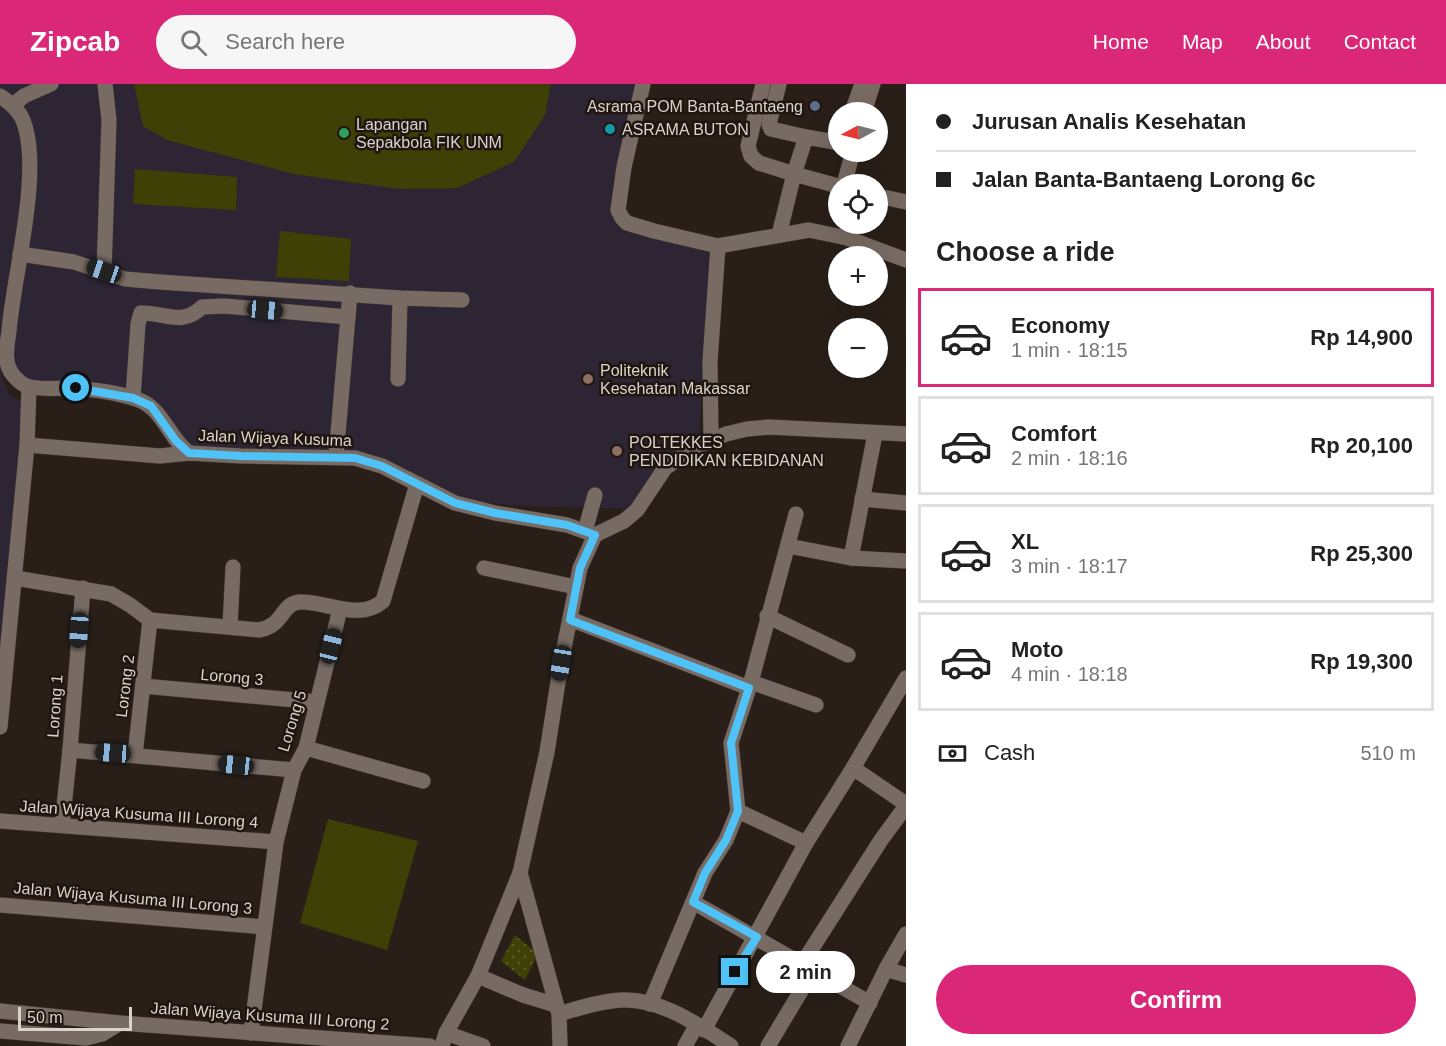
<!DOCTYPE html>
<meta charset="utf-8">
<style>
body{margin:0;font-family:Helvetica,sans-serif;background:#f6f6f6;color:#222;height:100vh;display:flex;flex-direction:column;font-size:22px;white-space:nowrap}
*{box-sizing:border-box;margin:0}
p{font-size:20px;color:#767676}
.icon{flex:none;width:33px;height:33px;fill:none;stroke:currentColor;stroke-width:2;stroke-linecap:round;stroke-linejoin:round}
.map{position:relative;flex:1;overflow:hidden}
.drawer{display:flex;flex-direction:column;background:#fff;width:540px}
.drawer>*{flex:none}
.guide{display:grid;align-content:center;height:132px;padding:0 30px;background:#fff}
.needle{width:39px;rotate:263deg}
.buttons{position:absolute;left:828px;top:18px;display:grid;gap:12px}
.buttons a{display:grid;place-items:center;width:60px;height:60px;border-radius:50%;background:#fff;box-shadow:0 6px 24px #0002;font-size:30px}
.scale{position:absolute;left:18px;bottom:15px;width:114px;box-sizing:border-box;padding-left:6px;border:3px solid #d9d2cd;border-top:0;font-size:16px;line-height:21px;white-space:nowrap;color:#d9d2cd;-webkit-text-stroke:4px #20160f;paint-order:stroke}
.end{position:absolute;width:27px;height:27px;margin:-14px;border:8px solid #4fc3f7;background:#111;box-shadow:0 0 0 3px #111}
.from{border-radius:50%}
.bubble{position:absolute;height:42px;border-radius:21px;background:#fff;box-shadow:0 6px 24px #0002;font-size:20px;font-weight:600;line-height:42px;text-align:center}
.car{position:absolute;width:18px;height:36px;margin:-18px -9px;border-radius:8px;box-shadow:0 0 4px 2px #0007;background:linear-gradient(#222 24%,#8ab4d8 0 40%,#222 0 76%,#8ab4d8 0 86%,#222 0)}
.guide b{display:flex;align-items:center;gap:21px;height:57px;font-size:22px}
.guide b+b{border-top:2px solid #e0e0e0}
.guide i{width:15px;height:15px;background:#222}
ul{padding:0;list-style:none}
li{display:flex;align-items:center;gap:18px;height:99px;margin:0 12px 9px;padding:0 18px;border:3px solid #e0e0e0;border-radius:0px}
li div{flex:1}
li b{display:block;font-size:22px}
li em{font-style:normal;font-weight:600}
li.current{border-color:#db2777}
li>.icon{width:54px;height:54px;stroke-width:1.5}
h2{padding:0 30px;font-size:27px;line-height:72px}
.pay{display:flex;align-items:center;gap:15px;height:66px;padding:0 30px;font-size:22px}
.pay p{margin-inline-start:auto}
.primary-button{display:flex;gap:12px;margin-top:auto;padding:12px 30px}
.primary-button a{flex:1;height:69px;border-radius:36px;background:#db2777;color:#fff;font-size:24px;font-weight:600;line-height:69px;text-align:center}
header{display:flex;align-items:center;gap:36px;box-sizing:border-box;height:84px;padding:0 30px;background:#db2777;color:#fff}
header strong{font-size:28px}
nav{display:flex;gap:33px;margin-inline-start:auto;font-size:21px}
.search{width:420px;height:54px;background:#f6f6f6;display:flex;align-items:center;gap:15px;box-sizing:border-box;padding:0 21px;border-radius:33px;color:#767676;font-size:22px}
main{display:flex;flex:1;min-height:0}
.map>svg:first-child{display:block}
</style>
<header>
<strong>Zipcab</strong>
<div class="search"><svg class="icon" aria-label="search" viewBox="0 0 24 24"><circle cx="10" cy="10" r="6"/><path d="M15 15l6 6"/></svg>Search here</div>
<nav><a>Home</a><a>Map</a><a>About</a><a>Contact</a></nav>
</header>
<main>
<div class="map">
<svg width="906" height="962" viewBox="0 0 906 962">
<defs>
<pattern id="park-dots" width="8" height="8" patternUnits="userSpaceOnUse" patternTransform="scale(1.5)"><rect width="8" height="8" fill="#3e4005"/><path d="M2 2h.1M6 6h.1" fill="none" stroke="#595b28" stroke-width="1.8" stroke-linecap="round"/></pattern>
</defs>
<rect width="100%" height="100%" fill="#291f18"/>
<!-- education -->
<g fill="#2d2534">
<polygon points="0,0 641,0 619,93 624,138 615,140 712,166 699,352 663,376 632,425 526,422 460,417 381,380 189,369 152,320 32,300 9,282 31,64 0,7"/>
<polygon points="0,18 22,43 26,95 1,290 9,310 28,321 0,566"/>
</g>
<!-- grass -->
<g fill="#3e4005">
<polygon points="134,0 551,0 545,31 514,78 457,104 399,105 294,90 167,56 143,42"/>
<polygon points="135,85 237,93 236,126 133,120"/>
<polygon points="280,147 351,155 349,197 276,193"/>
<polygon points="328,735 418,757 387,866 300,839"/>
</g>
<!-- park -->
<polygon fill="url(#park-dots)" points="515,851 538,870 525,896 501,877"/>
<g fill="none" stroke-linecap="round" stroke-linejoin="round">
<!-- minor casing -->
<g stroke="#423934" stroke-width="16">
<g id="minor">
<polyline points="643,0 624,83 618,126 622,134 627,139 654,147 718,162 710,278 711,355"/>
<polyline points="763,0 748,62 751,72 759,79 794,90 779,151"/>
<polyline points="779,0 769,40 771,45 806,53 794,90 838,102"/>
<path d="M 0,12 C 9,18 17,24 22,34 C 44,83 13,193 9,247 C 7,262 3,279 13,291 C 17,296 21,300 27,302 C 39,306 56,304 68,304 C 90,305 115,308 136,315 C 163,323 168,354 189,369"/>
<polyline points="13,21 24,12 51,0"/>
<polyline points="852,28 862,0"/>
<polyline points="864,28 873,0"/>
<polyline points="806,53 835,58 838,57"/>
<polyline points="844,100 853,68"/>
<polyline points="878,112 906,118"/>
<polyline points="718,162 809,146 847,154 906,176"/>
<polyline points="20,170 74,178 125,195 160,198 400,214 462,216"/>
<polyline points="104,187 109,36 105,0"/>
<polyline points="398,295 400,214"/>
<path d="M 133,314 L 138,240 L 141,229 C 164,228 182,243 202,223 L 224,222 L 348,233"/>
<polyline points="27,361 160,372 189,369 241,372 355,374 382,382 455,419 495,429 567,441 595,451"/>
<polyline points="336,373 350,209"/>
<polyline points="862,415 906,419"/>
<polyline points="585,447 595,411"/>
<polyline points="595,451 624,437 637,426 665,384 692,365 726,350 747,345 769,343 906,350"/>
<polyline points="788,462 851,474 906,477"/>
<polyline points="851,474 875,350"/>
<polyline points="484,484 576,503"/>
<path d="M 15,494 L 111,510 L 130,521 L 150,536 L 259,546 C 284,542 281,519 300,518 C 327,517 359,538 383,517 L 417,400"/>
<polyline points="767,532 848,571"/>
<polyline points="570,535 749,604"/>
<polyline points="230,543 233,483"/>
<polyline points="751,598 816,621"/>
<polyline points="143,602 317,618"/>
<polyline points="0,643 27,361 29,303"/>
<polyline points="306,664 423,697"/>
<polyline points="70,666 294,686"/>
<polyline points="135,671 150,536"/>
<polyline points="853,684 906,720"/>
<polyline points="738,727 806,759"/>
<polyline points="0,737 276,758"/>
<polyline points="62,741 70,666 83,504"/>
<polyline points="520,789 559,930 560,962"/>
<polyline points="693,818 870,919"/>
<polyline points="0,821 264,843"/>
<polyline points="802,880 881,756 906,722"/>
<polyline points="886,885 906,891"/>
<polyline points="478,892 523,911 556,921"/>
<polyline points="650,920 705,789 726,756 738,727 731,659 751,598 796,430"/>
<polyline points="0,927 120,939 430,962"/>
<path d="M 559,930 C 579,924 601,917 622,916 C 661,914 700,942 731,962"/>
<polyline points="704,946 806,759 853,684 906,594"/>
<polyline points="0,947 86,954 102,950 120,939"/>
<polyline points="251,949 276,758 294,686 306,664 340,525"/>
<polyline points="446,949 483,962"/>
<polyline points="442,962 446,949 478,892 520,789 547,668 561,579 580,484 595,451"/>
<polyline points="685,962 696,942"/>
<polyline points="768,962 813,887"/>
<polyline points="848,962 886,885 906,850"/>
</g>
</g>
<!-- minor -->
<use href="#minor" stroke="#786b63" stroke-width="15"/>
</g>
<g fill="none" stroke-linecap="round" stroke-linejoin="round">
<!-- route -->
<polyline stroke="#4fc3f7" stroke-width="8" points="76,304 133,314 151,322 176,357 189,369 241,372 355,374 382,382 455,419 495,429 567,441 595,451 580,484 570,536 749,604 731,659 738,727 726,756 705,789 693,818 757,853 735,888"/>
</g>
<!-- markers -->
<circle fill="#5c6f8a" stroke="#20160f" stroke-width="2" cx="815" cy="22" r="6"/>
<circle fill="#0f9aa8" stroke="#20160f" stroke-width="2" cx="610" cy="45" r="6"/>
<circle fill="#2e9e5b" stroke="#20160f" stroke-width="2" cx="344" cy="49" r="6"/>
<g fill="#8d6e63" stroke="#20160f" stroke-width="2">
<circle cx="588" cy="295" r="6"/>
<circle cx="617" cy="367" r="6"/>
</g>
<g text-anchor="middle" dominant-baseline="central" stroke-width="5" stroke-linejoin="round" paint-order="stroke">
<!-- poi labels -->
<g font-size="16" fill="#d9d2cd" stroke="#20160f" text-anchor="start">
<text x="803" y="22" text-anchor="end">Asrama POM Banta-Bantaeng</text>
<text x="356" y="40">Lapangan<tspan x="356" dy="18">Sepakbola FIK UNM</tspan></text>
<text x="622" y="45">ASRAMA BUTON</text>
<text x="600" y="286">Politeknik<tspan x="600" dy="18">Kesehatan Makassar</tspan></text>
<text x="629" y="358">POLTEKKES<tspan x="629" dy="18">PENDIDIKAN KEBIDANAN</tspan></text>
</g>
<!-- street labels -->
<g font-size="16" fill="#d9d2cd" stroke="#20160f">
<text transform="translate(275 354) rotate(2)">Jalan Wijaya Kusuma</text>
<text transform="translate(232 593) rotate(5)">Lorong 3</text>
<text transform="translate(125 602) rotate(-83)">Lorong 2</text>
<text transform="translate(55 622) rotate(-86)">Lorong 1</text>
<text transform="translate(292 637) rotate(-73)">Lorong 5</text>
<text transform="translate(139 730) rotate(4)">Jalan Wijaya Kusuma III Lorong 4</text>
<text transform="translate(133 814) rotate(5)">Jalan Wijaya Kusuma III Lorong 3</text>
<text transform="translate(270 932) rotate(4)">Jalan Wijaya Kusuma III Lorong 2</text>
</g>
</g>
</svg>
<div class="buttons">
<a><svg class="needle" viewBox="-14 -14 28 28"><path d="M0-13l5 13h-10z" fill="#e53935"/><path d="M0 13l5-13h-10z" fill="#767676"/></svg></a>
<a><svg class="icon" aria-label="locate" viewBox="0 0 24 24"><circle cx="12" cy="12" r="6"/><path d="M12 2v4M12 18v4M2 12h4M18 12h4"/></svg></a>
<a>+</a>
<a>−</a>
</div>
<div class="scale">50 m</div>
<i class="end from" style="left:76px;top:304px"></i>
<i class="end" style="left:735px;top:888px"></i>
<div class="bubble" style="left:756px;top:867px;width:99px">2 min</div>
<i class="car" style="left:104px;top:187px;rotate:289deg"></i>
<i class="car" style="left:265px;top:226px;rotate:95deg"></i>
<i class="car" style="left:79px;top:546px;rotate:184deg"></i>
<i class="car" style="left:331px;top:562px;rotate:14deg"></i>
<i class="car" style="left:561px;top:579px;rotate:189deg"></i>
<i class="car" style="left:113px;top:669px;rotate:274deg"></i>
<i class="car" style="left:236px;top:681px;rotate:276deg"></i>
</div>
<section class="drawer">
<div class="guide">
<b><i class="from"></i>Jurusan Analis Kesehatan</b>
<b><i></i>Jalan Banta-Bantaeng Lorong 6c</b>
</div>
<h2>Choose a ride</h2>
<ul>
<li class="current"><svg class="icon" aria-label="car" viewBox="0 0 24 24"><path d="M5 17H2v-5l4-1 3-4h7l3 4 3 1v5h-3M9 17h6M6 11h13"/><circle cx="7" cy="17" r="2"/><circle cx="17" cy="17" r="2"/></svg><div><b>Economy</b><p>1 min · 18:15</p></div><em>Rp 14,900</em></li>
<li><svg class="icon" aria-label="car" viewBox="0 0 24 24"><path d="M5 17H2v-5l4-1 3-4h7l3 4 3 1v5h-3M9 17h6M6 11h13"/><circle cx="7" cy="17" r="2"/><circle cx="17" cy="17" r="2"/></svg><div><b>Comfort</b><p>2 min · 18:16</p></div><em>Rp 20,100</em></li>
<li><svg class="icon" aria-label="car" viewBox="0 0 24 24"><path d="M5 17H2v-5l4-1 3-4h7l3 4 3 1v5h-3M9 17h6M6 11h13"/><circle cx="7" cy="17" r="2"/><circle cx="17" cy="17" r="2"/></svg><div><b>XL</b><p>3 min · 18:17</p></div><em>Rp 25,300</em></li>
<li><svg class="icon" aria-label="car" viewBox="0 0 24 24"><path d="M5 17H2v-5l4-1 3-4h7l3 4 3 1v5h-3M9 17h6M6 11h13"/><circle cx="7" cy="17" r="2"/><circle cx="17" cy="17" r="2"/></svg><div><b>Moto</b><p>4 min · 18:18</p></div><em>Rp 19,300</em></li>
</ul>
<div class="pay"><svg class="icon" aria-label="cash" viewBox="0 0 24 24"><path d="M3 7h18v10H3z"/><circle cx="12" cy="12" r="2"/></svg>Cash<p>510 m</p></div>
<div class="primary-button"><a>Confirm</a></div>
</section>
</main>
